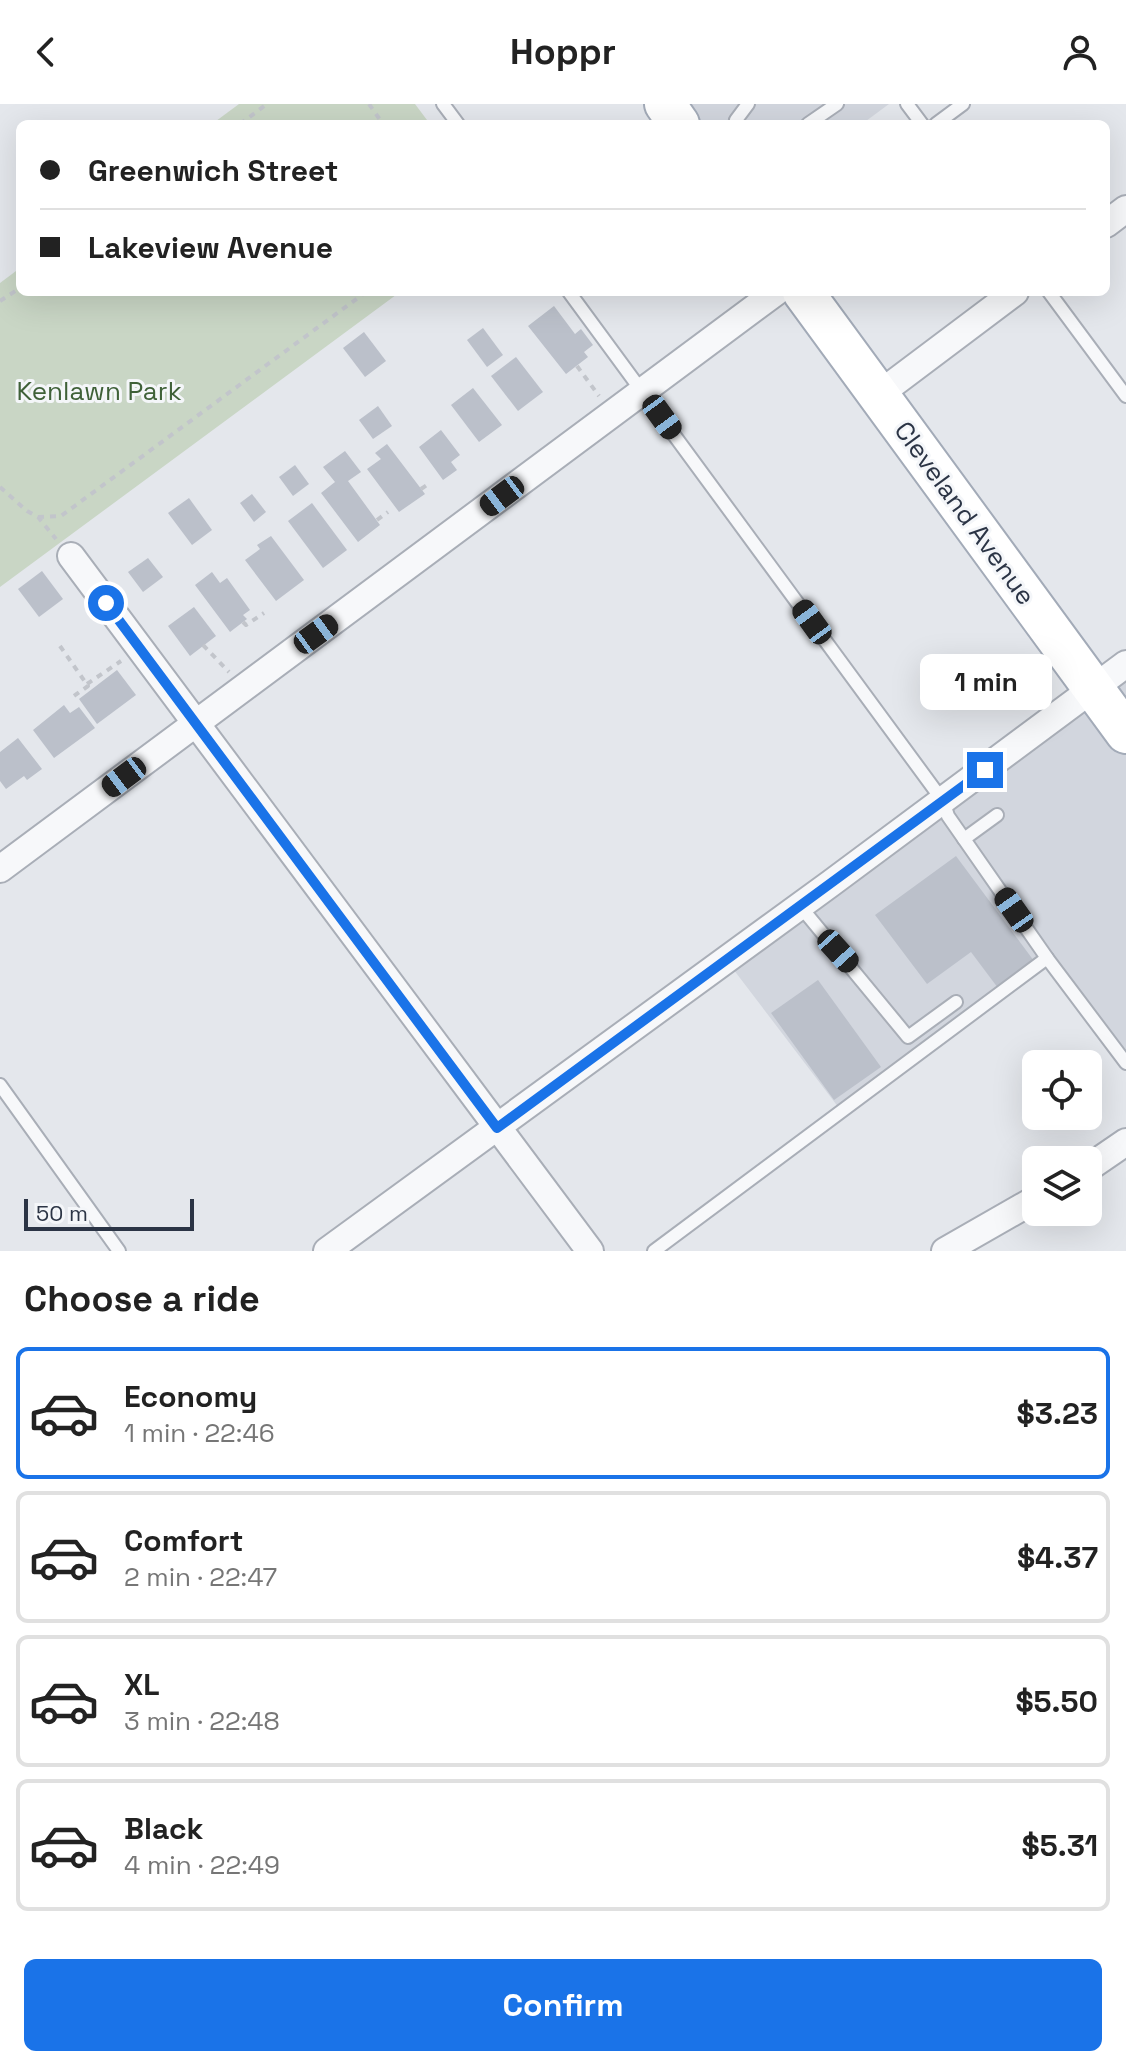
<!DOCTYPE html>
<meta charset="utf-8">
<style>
body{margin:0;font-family:"Space Grotesk",sans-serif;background:#f2f2f2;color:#222;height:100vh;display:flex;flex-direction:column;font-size:30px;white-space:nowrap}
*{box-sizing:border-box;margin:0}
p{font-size:26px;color:#767676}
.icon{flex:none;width:44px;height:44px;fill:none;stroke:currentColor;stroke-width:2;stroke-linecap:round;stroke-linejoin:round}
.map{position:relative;height:1147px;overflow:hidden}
.side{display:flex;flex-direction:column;background:#fff;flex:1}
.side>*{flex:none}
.hud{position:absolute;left:16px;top:16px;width:1094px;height:176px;border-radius:12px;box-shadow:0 8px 32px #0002;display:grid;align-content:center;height:176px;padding:0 24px;background:#fff}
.fabs{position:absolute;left:1022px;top:946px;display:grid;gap:16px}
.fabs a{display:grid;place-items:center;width:80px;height:80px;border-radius:12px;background:#fff;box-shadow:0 8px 32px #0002;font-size:40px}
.scale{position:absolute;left:24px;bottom:20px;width:170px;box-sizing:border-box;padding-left:8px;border:4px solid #2b3445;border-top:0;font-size:22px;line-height:28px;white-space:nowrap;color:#2b3445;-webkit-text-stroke:6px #f4f6f9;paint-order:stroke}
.end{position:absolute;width:36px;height:36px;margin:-18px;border:10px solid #1a73e8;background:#fff;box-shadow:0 0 0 4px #fff}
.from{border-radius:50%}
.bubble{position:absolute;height:56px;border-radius:12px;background:#fff;box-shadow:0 8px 32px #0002;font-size:26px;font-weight:600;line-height:56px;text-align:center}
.car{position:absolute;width:24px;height:48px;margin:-24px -12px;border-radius:10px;box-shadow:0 0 6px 2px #0007;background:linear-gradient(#222 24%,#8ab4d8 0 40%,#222 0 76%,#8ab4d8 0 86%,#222 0)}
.hud b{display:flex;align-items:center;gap:28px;height:76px;font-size:30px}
.hud b+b{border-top:2px solid #e0e0e0}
.hud i{width:20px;height:20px;background:#222}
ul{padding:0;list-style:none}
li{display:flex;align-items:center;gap:24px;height:132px;margin:0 16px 12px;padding:0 8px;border:4px solid #e0e0e0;border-radius:12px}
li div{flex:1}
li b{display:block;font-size:30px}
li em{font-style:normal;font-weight:600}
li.current{border-color:#1a73e8}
li>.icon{width:72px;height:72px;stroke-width:1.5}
h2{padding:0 24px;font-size:36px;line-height:96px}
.primary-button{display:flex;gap:16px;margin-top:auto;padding:16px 24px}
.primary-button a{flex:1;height:92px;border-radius:12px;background:#1a73e8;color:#fff;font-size:32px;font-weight:600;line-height:92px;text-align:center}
header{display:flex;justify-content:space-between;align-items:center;height:104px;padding:0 24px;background:#fff;font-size:36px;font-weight:600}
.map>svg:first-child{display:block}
</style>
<header><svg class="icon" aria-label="back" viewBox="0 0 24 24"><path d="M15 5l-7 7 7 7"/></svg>Hoppr<svg class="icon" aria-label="person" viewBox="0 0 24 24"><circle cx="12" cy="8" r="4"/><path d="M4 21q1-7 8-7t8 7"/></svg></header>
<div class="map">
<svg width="1126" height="1147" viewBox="0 0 1126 1147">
<rect width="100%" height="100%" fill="#e4e7ec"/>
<!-- built -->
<g fill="#d2d6de">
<polygon points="670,0 889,0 862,20 685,20"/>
<polygon points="1126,560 1126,960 1050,858 842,1008 727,857"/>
</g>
<!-- green -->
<g fill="#c9d6c5">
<polygon points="239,0 415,0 430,20 212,20"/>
<polygon points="20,164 20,188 400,188 0,483 0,179"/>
</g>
<!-- building -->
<g fill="#bbc0ca">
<polygon points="554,202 575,230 581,225 593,241 584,248 588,253 566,270 528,222"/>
<polygon points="483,224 503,251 487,263 467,236"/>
<polygon points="364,228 386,257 365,273 343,244"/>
<polygon points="516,253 543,288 518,307 491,272"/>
<polygon points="473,284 502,321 479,338 451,301"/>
<polygon points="378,302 392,322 373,335 359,316"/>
<polygon points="441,326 460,351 451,358 457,366 443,376 419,343"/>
<polygon points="387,340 425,390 399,408 367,365 381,355 375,349"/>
<polygon points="345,347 361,368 348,377 380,421 358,438 321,389 335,378 323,363"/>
<polygon points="295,361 309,380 293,392 279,373"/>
<polygon points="252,390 266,408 254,418 240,399"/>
<polygon points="189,394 212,426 192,441 168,409"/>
<polygon points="312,399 347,446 323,464 288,417"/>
<polygon points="271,432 304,476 276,497 245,456 260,445 257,441"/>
<polygon points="148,454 163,473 143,488 128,468"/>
<polygon points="42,467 63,495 39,513 18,485"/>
<polygon points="212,468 220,479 227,474 250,506 243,511 247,515 230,528 195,481"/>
<polygon points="194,503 216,532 190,552 168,522"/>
<polygon points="117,566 136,591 97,620 79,595"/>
<polygon points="64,601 70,609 79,603 95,624 54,654 33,626"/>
<polygon points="18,634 42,665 27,676 24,672 6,685 0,677 0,648"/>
<polygon points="956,752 1034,857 998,884 971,848 927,880 875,811"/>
<polygon points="818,876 881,963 834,996 771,909"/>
</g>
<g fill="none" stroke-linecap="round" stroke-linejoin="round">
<!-- service casing -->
<g stroke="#a9aeb7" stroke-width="16">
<g id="service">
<polyline points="443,0 458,20"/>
<polyline points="907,0 922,20"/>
<polyline points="738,20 736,16 748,0"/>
<polyline points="808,20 837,0"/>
<polyline points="936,20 963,0"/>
<polyline points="569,188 943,697 948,712 1047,854 1126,959"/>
<polyline points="1049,188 1126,292"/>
<polyline points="964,735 997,711"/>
<polyline points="800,802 908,933 956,898"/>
<polyline points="0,981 119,1147"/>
<polyline points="654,1147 1047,854"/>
</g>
</g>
<!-- minor casing -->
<g stroke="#a9aeb7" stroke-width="30">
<g id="minor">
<polyline points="1106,120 1126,105"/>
<polyline points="878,291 1015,188"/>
<polyline points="71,452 590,1147"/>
<polyline points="0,765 776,188"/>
<polyline points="1088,1064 1126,1038"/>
<polyline points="327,1147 830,780 1126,560"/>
<polyline points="945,1147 1036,1095"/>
</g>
</g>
<!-- primary casing -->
<g stroke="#a3abb8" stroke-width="44">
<g id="primary">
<polyline points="665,0 679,20"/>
<polyline points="803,188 1126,629"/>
</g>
</g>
<!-- path -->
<g stroke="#c2c5cb" stroke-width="4" stroke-dasharray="6 6" stroke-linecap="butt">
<polyline points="369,0 383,20"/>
<polyline points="240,20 267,0"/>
<polyline points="0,197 20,184"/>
<polyline points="577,262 599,292"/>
<polyline points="0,383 27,407 38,413 56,435"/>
<polyline points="421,385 430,379"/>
<polyline points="38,413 61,412 366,188"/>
<polyline points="377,416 388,408"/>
<polyline points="243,518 246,521 264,509"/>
<polyline points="203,541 229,568"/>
<polyline points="60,542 88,582 74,592"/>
<polyline points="87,580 121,557"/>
</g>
<!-- service -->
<use href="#service" stroke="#f7f8fa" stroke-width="12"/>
<!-- minor -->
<use href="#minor" stroke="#f7f8fa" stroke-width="26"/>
<!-- primary -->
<use href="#primary" stroke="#fff" stroke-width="40"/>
</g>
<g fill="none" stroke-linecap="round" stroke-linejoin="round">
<!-- route -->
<polyline stroke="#1a73e8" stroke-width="10" points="106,499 497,1024 985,666"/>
</g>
<g text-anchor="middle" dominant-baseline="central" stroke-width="6" stroke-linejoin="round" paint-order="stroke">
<!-- park labels -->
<g font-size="26" fill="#3f6138" stroke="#f4f6f9">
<text x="99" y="287">Kenlawn Park</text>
</g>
<!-- street labels -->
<g font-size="26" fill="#2b3445" stroke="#f4f6f9">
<text transform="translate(965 409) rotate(54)">Cleveland Avenue</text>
</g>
</g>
</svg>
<div class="fabs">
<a><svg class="icon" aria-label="locate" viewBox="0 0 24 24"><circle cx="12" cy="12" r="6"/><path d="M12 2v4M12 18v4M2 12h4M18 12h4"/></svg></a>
<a><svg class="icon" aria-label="layers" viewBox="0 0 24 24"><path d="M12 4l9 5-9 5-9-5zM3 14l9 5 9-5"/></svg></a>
</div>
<div class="scale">50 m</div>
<i class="end from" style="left:106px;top:499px"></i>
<i class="end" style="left:985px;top:666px"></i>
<div class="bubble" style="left:920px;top:550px;width:132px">1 min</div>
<i class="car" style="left:662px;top:313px;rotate:144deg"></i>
<i class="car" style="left:502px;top:392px;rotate:233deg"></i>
<i class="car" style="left:812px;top:518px;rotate:324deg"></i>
<i class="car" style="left:316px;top:530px;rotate:54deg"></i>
<i class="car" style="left:124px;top:673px;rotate:233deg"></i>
<i class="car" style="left:1014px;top:806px;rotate:325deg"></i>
<i class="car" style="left:838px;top:847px;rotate:138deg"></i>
<div class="hud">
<b><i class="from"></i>Greenwich Street</b>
<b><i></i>Lakeview Avenue</b>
</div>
</div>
<section class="side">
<h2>Choose a ride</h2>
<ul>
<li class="current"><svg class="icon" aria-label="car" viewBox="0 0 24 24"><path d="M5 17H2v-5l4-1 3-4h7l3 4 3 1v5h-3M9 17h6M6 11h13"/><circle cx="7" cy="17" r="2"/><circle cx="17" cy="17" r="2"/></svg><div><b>Economy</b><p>1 min · 22:46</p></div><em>$3.23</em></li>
<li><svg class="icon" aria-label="car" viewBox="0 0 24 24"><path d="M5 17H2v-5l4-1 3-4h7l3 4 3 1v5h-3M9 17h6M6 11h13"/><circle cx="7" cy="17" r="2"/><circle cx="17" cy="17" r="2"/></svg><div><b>Comfort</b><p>2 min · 22:47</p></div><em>$4.37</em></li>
<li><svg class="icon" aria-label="car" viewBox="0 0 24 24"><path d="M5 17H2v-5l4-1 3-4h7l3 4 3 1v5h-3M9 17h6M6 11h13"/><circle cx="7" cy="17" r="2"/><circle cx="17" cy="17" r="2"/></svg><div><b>XL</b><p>3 min · 22:48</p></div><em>$5.50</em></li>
<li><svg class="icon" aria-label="car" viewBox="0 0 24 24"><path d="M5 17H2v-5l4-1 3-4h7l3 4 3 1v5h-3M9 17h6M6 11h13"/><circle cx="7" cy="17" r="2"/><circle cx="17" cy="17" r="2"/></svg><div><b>Black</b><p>4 min · 22:49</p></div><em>$5.31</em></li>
</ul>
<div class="primary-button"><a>Confirm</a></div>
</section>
